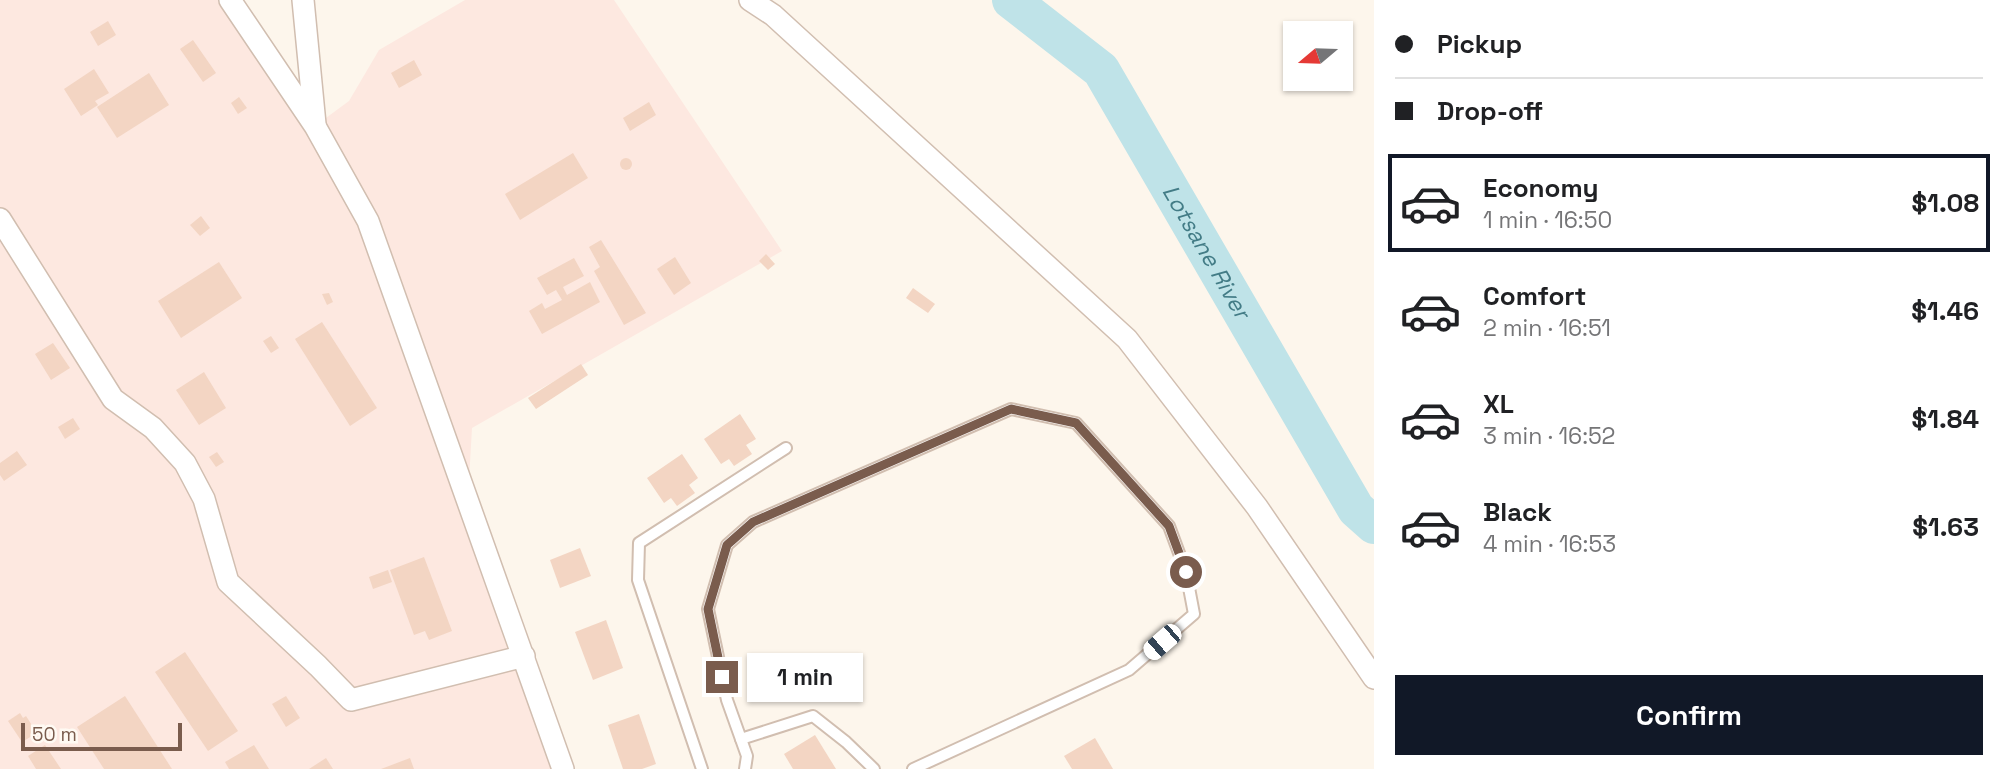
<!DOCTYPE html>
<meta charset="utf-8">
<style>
body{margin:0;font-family:"Space Grotesk",sans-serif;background:#f6f6f6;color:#202124;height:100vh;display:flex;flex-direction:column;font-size:26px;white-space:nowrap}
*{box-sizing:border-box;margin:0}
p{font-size:23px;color:#757577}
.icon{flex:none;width:38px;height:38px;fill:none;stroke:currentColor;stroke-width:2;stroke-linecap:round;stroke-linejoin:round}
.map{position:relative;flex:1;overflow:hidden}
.side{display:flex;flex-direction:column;background:#fff;width:630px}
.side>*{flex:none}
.top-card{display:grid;align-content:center;height:154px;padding:0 21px;background:#fff}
.needle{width:46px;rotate:251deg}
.tools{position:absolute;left:1283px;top:21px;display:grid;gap:14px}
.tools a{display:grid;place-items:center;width:70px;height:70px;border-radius:0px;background:#fff;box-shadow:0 2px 5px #0004;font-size:35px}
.scale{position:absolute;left:21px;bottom:18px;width:161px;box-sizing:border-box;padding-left:7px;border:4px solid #7a5c4d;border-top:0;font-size:19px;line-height:24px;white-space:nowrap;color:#7a5c4d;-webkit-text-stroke:5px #fffaf3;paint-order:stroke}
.end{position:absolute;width:32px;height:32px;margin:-16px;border:9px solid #7a5c4d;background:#fff;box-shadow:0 0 0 4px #fff}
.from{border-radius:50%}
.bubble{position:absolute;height:49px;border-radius:0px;background:#fff;box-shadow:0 2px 5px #0004;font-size:23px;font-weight:700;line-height:49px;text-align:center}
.car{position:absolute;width:21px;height:42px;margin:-21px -10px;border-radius:9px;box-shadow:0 0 5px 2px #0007;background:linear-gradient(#fff 24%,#345 0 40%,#fff 0 76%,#345 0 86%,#fff 0)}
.top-card b{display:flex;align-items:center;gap:24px;height:66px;font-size:26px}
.top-card b+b{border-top:2px solid #e0e0e0}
.top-card i{width:18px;height:18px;background:#202124}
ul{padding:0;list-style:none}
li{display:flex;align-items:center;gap:21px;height:98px;margin:0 14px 10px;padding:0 7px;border:4px solid transparent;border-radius:0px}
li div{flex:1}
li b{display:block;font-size:26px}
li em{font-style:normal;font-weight:700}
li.current{border-color:#111827}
li>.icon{width:63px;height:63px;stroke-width:1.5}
.action{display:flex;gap:14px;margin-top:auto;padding:14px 21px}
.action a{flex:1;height:80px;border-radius:0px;background:#111827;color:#fff;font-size:28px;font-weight:700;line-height:80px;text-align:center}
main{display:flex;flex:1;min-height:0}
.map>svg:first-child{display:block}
</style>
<main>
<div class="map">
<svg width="1374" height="769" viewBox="0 0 1374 769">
<rect width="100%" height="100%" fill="#fdf6ec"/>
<!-- commercial -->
<polygon fill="#fde8e0" points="0,0 230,0 315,126 349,101 379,50 465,0 614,0 782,251 472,428 468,498 563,769 0,769"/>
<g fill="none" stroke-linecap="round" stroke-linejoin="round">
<!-- river -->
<path stroke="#bfe3e8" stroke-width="38" id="s1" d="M 1011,0 L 1101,70 L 1356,509 L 1374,525"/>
</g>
<!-- building -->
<g fill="#f3d5c3">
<polygon points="108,21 116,35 98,46 90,32"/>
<polygon points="193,40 216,73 203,82 180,49"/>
<polygon points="414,60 422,75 399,88 391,73"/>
<polygon points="94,69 109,93 95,101 98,105 81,116 64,89"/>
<polygon points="149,73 169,105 117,138 97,107"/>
<polygon points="239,97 247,108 238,114 231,103"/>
<polygon points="649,102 656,115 630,131 623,118"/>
<polygon points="573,153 588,178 520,220 505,194"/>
<circle cx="626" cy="164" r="6"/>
<polygon points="201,216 210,228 200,236 190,225"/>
<polygon points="601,240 646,313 624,325 594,271 600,267 589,247"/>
<polygon points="766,254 775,264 768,270 759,261"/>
<polygon points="675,257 691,283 674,295 657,269"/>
<polygon points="574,258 584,276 563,287 567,295 590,282 600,302 542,334 529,311 542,303 545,309 562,300 556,290 547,295 537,278"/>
<polygon points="219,262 242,298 181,338 158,301"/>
<polygon points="913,288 935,304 928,313 906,298"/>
<polygon points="329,293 333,302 327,305 322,294"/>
<polygon points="322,322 377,408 350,426 295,339"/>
<polygon points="271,336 279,348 271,353 263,341"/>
<polygon points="53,343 70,368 51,380 35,354"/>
<polygon points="581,364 588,375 536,409 528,398"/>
<polygon points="204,372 226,408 199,425 176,390"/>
<polygon points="740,414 756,439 746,445 752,454 734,466 729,459 721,464 704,439"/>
<polygon points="73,418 80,429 65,439 58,427"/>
<polygon points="17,451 27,465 4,481 0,475 0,463"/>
<polygon points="217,452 224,462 216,467 209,457"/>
<polygon points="682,454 698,478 689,485 695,493 677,506 671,498 664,503 647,478"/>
<polygon points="580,548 591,576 560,588 550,560"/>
<polygon points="424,557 452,631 429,640 425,631 414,635 390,570"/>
<polygon points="388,570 392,582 373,589 369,577"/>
<polygon points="606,620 623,668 593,680 575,632"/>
<polygon points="185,652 238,731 208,751 155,672"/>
<polygon points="125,696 172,769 104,769 77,727"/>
<polygon points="286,696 300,718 286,727 272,704"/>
<polygon points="20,713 23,718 26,716 37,733 22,742 8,721"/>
<polygon points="639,714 656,764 642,769 623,769 608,725"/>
<polygon points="815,735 836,769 793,769 784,754"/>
<polygon points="1095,738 1113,769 1072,769 1064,756"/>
<polygon points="45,745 61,769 36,769 28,756"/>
<polygon points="254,745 269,769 229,769 225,762"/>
<polygon points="326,758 333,769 309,769"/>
<polygon points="410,758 414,769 381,769"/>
</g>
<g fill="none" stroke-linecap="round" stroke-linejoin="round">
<!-- lane casing -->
<g stroke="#d1beb0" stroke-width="14">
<g id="lane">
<polyline points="741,739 813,716 846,742 874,769"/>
<polyline points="702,769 638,580 639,543 786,448"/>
<polyline points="745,769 747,756 727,700 708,609 727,545 753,522 1011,409 1076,423 1169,526 1186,572 1194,614 1129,670 913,769"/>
</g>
</g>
<!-- street casing -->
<g stroke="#d1beb0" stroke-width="24">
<g id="street">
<polyline points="230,0 315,126 368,221 563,769"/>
<polyline points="303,0 315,124"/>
<polyline points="750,0 773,15 1127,339 1257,507 1374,678"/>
<polyline points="0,219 113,399 153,428 185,463 204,499 228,582 318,666 351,700 524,656"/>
</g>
</g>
<!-- lane -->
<use href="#lane" stroke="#fff" stroke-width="10"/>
<!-- street -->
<use href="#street" stroke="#fff" stroke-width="21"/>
</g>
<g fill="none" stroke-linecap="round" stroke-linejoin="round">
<!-- route -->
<polyline stroke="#7a5c4d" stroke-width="9" points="722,677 708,609 727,545 753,522 1011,409 1076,423 1169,526 1186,572"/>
</g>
<g text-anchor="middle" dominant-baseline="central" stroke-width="5" stroke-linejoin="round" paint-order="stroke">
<!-- water labels -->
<g font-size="23" font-style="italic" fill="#437c86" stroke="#fffaf3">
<text stroke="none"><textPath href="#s1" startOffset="324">Lotsane River</textPath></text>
</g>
</g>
</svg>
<div class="tools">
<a><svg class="needle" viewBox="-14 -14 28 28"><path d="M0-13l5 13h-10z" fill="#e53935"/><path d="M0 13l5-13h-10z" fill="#757577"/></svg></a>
</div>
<div class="scale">50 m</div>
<i class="end from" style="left:1186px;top:572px"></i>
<i class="end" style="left:722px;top:677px"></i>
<div class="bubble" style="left:747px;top:653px;width:116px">1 min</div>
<i class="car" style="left:1162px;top:642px;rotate:229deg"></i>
</div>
<section class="side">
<div class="top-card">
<b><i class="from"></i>Pickup</b>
<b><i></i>Drop-off</b>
</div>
<ul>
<li class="current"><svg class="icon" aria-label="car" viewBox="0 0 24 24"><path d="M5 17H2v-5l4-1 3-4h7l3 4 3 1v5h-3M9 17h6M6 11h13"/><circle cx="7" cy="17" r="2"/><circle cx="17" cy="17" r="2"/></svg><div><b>Economy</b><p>1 min · 16:50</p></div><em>$1.08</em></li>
<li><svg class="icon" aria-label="car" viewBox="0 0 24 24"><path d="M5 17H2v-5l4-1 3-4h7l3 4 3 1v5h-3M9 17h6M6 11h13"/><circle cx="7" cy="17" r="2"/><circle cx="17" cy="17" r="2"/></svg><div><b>Comfort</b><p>2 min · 16:51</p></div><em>$1.46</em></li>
<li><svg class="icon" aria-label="car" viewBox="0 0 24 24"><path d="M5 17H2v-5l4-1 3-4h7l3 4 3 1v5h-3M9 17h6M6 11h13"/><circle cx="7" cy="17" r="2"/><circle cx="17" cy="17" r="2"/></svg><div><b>XL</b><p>3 min · 16:52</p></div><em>$1.84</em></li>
<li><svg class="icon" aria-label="car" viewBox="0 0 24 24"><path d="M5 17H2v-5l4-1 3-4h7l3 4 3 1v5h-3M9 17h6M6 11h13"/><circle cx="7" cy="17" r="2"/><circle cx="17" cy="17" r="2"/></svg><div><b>Black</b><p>4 min · 16:53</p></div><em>$1.63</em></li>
</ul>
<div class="action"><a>Confirm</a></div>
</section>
</main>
